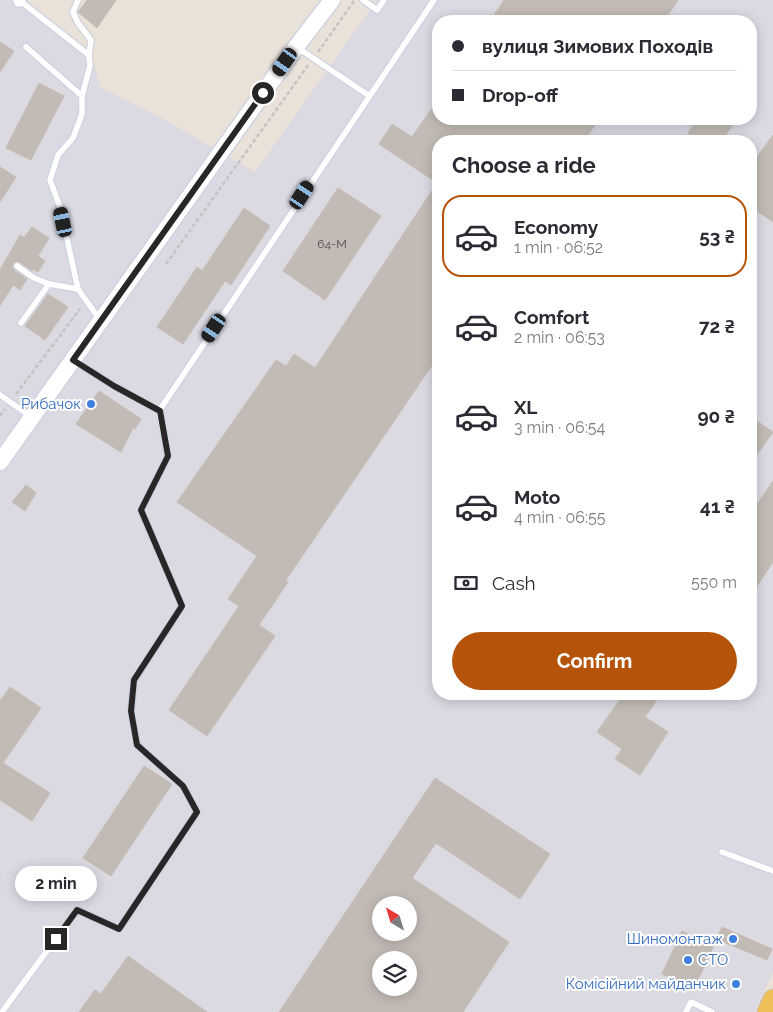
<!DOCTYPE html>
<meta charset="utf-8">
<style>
body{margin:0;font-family:Raleway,sans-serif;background:#f7f7f7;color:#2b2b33;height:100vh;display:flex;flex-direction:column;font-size:19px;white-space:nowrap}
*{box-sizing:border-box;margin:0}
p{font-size:16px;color:#7c7c81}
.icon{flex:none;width:28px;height:28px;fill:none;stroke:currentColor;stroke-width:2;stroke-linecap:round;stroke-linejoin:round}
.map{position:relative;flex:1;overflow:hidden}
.side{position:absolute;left:432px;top:135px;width:325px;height:565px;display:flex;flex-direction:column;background:#fff;border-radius:20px;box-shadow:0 2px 12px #0003}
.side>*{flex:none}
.banner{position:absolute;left:432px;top:15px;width:325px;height:110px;border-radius:20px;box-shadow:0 2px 12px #0003;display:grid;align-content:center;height:110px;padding:0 20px;background:#fff}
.needle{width:32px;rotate:322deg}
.buttons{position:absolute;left:372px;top:896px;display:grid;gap:10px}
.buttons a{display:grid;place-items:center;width:45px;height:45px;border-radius:50%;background:#fff;box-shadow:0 2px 12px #0003;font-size:25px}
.end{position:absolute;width:22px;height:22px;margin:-11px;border:6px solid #272727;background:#fff;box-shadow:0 0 0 2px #fff}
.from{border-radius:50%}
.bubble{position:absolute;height:35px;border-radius:18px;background:#fff;box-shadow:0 2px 12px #0003;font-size:16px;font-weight:700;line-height:35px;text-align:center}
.car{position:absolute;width:15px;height:30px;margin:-15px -8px;border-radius:6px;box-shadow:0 0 4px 1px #0007;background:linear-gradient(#222 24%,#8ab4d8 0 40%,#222 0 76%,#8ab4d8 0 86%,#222 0)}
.banner b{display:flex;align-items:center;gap:18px;height:48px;font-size:19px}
.banner b+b{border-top:1px solid #e1e1e2}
.banner i{width:12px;height:12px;background:#2b2b33}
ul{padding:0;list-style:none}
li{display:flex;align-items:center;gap:15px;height:82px;margin:0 10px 8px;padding:0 10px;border:2px solid transparent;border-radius:20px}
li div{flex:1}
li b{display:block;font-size:19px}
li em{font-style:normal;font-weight:700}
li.active{border-color:#b45309}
li>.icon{width:45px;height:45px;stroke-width:1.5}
h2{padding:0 20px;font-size:22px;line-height:60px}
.pay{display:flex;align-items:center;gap:12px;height:55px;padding:0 20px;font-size:19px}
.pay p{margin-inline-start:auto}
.action{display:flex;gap:10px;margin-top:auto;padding:10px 20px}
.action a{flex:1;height:58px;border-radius:30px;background:#b45309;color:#fff;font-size:20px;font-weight:700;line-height:58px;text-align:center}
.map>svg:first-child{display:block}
</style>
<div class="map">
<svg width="773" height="1012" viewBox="0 0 773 1012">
<rect width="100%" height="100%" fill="#eae1d8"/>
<!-- industrial -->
<path fill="#dbd9e2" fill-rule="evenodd" d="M 0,0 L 26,0 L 91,53 L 100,87 L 149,111 L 255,172 L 377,0 L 773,0 L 773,973 L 754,1012 L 0,1012 ZM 439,21 L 751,21 L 751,119 L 439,119 ZM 439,141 L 751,141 L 751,694 L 439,694 ZM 381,905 L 409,905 L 409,932 L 381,932 ZM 381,960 L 409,960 L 409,988 L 381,988 Z"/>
<!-- building -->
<g fill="#c2bbb5" stroke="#c5bdb2" fill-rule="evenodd">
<polygon points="87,0 116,0 97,28 78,12"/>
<polygon points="504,0 678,0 664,21 490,21"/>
<polygon points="0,42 14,51 0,72"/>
<polygon points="39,83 64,96 31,160 6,148"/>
<polygon points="439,98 439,119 599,119 584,141 439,141 439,355 286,580 288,582 259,625 275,636 207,736 169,710 239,606 228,599 257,556 177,502 276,360 286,366 294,354 315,368 437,183 379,144 392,124 412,137"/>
<polygon points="697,119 737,119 721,141 700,141 688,133"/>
<polygon points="773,135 773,222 751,207 751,165"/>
<polygon points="0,167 16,177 0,202"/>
<polygon points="338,188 381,216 325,300 283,271"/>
<polygon points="244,208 270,226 231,285 225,281 183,344 157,327 197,267 202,271"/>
<polygon points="32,227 49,238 38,256 45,261 38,272 33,269 32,271 18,261 14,263 14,270 27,279 20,290 13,285 0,306 0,270 20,235 24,238"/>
<polygon points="48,294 68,307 45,340 25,326"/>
<polygon points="99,391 141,419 135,429 133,428 121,452 76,424"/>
<polygon points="751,417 773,432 751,463"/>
<polygon points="773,481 773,562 751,595 751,505 755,507"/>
<polygon points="26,485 36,493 25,511 12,502"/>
<polygon points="10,687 41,708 3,763 50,793 32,821 0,800 0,701"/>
<polygon points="624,694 661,694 645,717 668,732 640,775 615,759 622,749 597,732"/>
<polygon points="144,766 172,784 111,876 83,858"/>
<path d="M 435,778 L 550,854 L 520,899 L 436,843 L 412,878 L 509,942 L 463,1012 L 279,1012 ZM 381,905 L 409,905 L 409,932 L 381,932 ZM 381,960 L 409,960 L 409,988 L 381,988 Z"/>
<polygon points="722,927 772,949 767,960 716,939"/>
<polygon points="682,931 714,945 694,989 662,974"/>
<polygon points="128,956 207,1012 79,1012 95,990 101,994"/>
</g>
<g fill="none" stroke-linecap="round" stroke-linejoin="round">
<!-- service casing -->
<g stroke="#ced3e1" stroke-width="8">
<g id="service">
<polyline points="19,0 89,55 90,66 82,96 82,114 73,138 58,155 50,180 60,207 78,289 100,320"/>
<polyline points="78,0 73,12 78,23 91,40 89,55"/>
<polyline points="363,0 377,10 384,0"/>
<polyline points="26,47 82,96"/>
<polyline points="298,48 368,95"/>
<polyline points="17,266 34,278 49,284"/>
<polyline points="21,323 49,284 78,289"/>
<polyline points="0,395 30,416"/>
<polyline points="159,411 434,0"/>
<polyline points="722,852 773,871"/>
<polyline points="2,1012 77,910 119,929 197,812 183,786 137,745 131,711 134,681 182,606 141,511 168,456 159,411 114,386 75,361"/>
<polyline points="686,1012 691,1002 712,1012"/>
</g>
</g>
<!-- minor casing -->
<g stroke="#ced3e1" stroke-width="14">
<polyline id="minor" points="19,1 20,0"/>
</g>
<!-- secondary casing -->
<g stroke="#ced3e1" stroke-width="19">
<polyline id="secondary" points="0,462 296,47 332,0"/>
</g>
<!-- primary casing -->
<g stroke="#c3c3c3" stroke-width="21">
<polyline id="primary" points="767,1012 773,999"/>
</g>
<!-- path -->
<g stroke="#c3c3c3" stroke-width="2.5" stroke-dasharray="4 2.5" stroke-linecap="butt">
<polyline points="318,52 354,1"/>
<polyline points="166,264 309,64"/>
<polyline points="16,394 80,309"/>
<polyline points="0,416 5,409"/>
</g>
<!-- service -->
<use href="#service" stroke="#fff" stroke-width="5.5"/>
<!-- minor -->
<use href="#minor" stroke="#fff" stroke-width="11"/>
<!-- secondary -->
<use href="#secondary" stroke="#fff" stroke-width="16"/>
<!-- primary -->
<use href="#primary" stroke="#efc058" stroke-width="19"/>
</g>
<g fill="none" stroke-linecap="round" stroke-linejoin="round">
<!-- route -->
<polyline stroke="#272727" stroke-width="6" points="56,939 77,910 119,929 197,812 183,786 137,745 131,711 134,680 182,606 141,510 168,456 160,411 114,386 73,360 263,93"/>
</g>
<!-- markers -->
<g fill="#3f7fe0" stroke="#fff" stroke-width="2">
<circle cx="91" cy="404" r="5"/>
<circle cx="733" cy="939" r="5"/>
<circle cx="688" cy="960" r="5"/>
<circle cx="736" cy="984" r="5"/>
</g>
<g text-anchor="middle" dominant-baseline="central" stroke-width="4" stroke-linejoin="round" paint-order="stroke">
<!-- number labels -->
<g font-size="12" fill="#4e4c4a">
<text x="332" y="244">64-М</text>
</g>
<!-- shop labels -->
<g font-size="15" fill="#366cbe" stroke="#fff" text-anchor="end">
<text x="81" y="404">Рибачок</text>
<text x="723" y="939">Шиномонтаж</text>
<text x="698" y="960" text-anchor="start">СТО</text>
<text x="726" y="984">Комісійний майданчик</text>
</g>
</g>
</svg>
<div class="buttons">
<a><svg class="needle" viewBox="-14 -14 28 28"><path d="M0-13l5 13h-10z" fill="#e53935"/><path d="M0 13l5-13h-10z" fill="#7c7c81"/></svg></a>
<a><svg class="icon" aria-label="layers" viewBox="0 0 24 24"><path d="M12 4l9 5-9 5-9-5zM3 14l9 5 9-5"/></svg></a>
</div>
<i class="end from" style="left:263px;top:93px"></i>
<i class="end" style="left:56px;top:939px"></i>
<div class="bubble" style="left:15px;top:866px;width:82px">2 min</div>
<i class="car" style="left:285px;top:62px;rotate:215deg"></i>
<i class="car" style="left:302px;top:195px;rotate:33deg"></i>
<i class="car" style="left:63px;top:222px;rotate:348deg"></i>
<i class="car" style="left:214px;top:328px;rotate:213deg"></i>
<div class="banner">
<b><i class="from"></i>вулиця Зимових Походів</b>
<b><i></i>Drop-off</b>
</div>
<section class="side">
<h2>Choose a ride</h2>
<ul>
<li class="active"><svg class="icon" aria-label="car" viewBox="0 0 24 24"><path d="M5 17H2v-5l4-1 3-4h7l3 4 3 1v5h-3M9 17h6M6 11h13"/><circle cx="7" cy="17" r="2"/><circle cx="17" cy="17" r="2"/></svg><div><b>Economy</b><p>1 min · 06:52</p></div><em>53 ₴</em></li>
<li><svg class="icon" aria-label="car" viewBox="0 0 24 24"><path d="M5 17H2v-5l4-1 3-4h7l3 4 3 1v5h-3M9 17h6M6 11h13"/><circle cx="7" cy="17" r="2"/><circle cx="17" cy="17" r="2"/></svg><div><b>Comfort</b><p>2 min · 06:53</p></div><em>72 ₴</em></li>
<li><svg class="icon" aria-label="car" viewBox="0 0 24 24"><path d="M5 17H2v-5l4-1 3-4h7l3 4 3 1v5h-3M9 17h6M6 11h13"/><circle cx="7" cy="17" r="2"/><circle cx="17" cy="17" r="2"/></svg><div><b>XL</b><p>3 min · 06:54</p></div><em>90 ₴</em></li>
<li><svg class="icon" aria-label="car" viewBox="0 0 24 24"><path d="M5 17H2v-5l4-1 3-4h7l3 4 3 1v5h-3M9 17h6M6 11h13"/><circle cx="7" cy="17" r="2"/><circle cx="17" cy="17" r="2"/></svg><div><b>Moto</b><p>4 min · 06:55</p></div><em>41 ₴</em></li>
</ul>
<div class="pay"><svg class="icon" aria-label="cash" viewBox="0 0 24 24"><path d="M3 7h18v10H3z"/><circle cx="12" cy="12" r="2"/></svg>Cash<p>550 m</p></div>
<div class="action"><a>Confirm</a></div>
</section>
</div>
